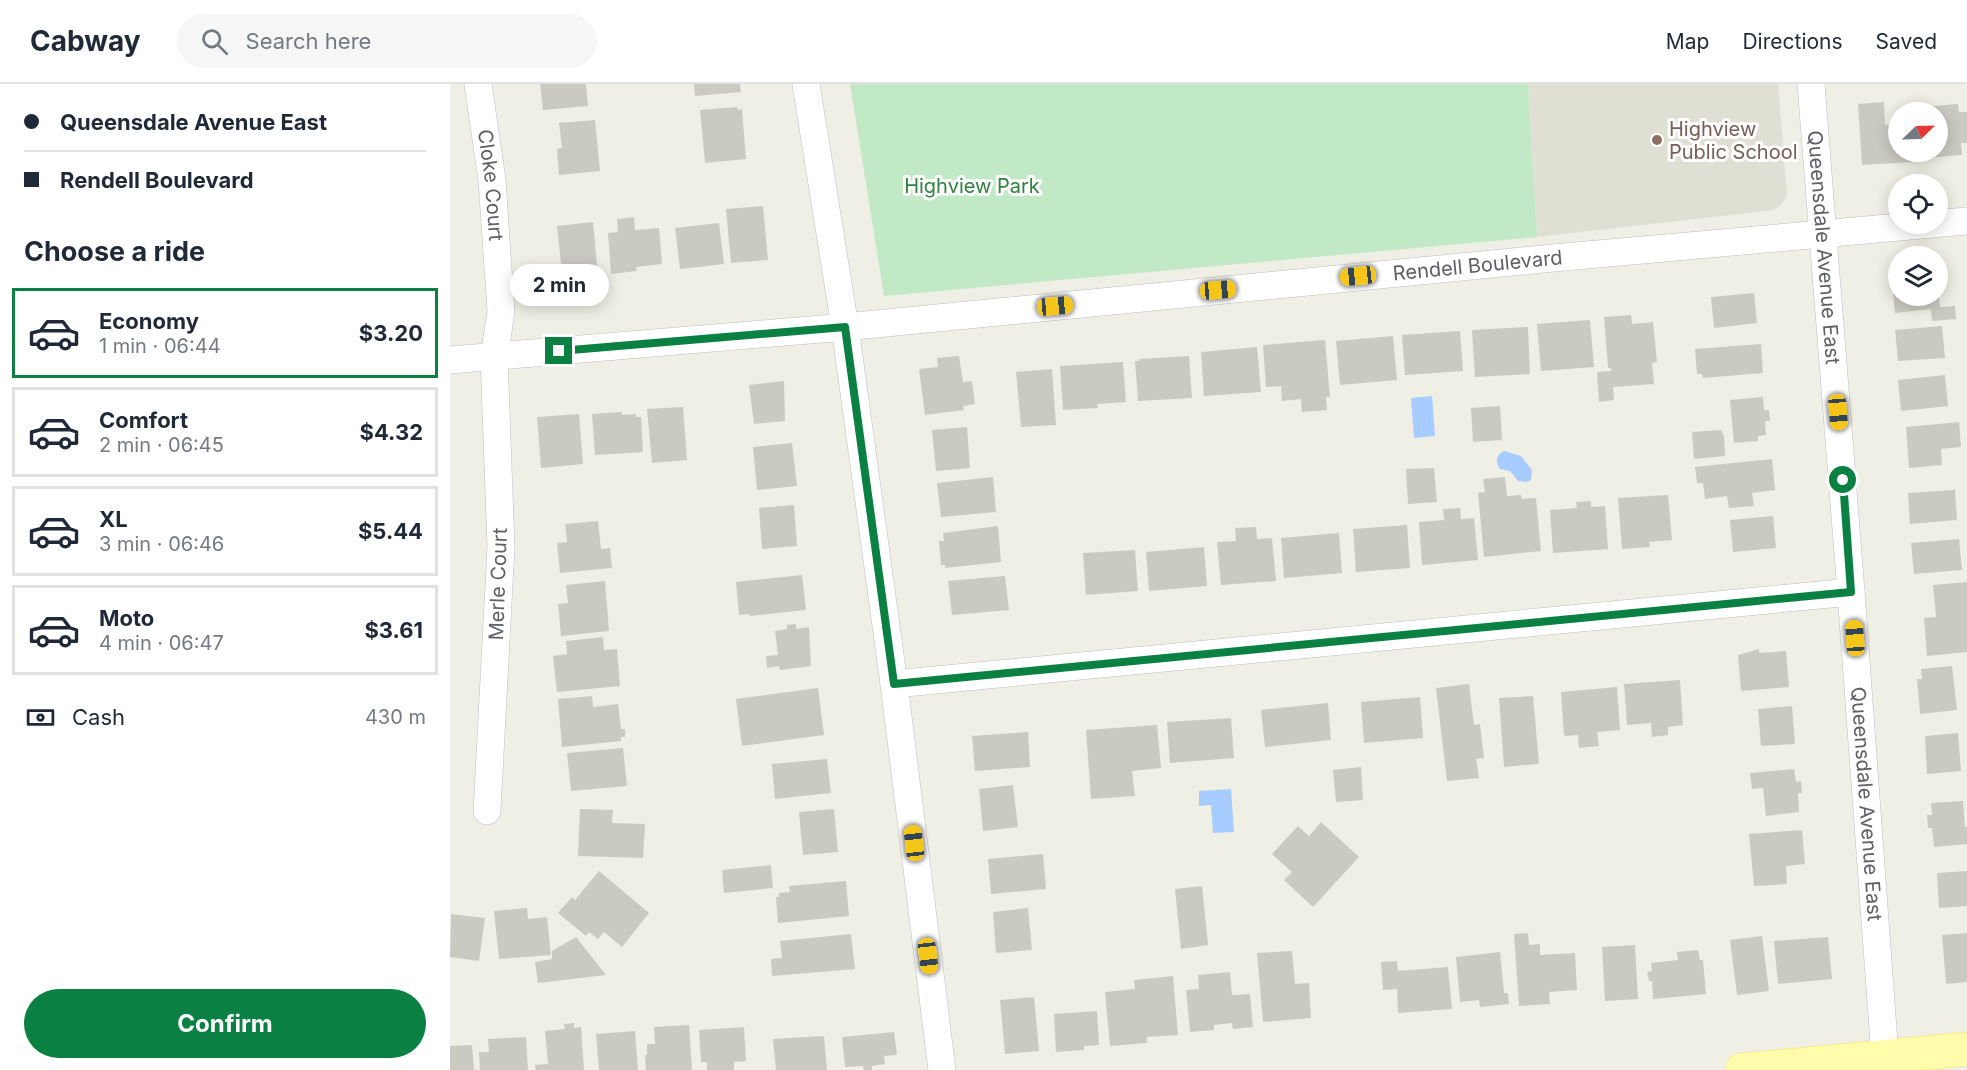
<!DOCTYPE html>
<meta charset="utf-8">
<style>
body{margin:0;font-family:Inter,sans-serif;background:#f6f6f7;color:#1f2937;height:100vh;display:flex;flex-direction:column;font-size:22px;white-space:nowrap}
*{box-sizing:border-box;margin:0}
p{font-size:20px;color:#747a83}
.icon{flex:none;width:33px;height:33px;fill:none;stroke:currentColor;stroke-width:2;stroke-linecap:round;stroke-linejoin:round}
.map{position:relative;flex:1;overflow:hidden}
.details{display:flex;flex-direction:column;background:#fff;width:450px}
.details>*{flex:none}
.hud{display:grid;align-content:center;height:132px;padding:0 24px;background:#fff}
.needle{width:39px;rotate:67deg}
.tools{position:absolute;left:1438px;top:18px;display:grid;gap:12px}
.tools a{display:grid;place-items:center;width:60px;height:60px;border-radius:50%;background:#fff;box-shadow:0 3px 15px #0003;font-size:30px}
.end{position:absolute;width:27px;height:27px;margin:-14px;border:8px solid #0b8043;background:#fff;box-shadow:0 0 0 3px #fff}
.from{border-radius:50%}
.bubble{position:absolute;height:42px;border-radius:21px;background:#fff;box-shadow:0 3px 15px #0003;font-size:20px;font-weight:700;line-height:42px;text-align:center}
.car{position:absolute;width:18px;height:36px;margin:-18px -9px;border-radius:8px;box-shadow:0 0 4px 2px #0007;background:linear-gradient(#f5c518 24%,#345 0 40%,#f5c518 0 76%,#345 0 86%,#f5c518 0)}
.hud b{display:flex;align-items:center;gap:21px;height:57px;font-size:22px}
.hud b+b{border-top:2px solid #e0e1e3}
.hud i{width:15px;height:15px;background:#1f2937}
ul{padding:0;list-style:none}
li{display:flex;align-items:center;gap:18px;height:90px;margin:0 12px 9px;padding:0 12px;border:3px solid #e0e1e3;border-radius:0px}
li div{flex:1}
li b{display:block;font-size:22px}
li em{font-style:normal;font-weight:700}
li.active{border-color:#0b8043}
li>.icon{width:54px;height:54px;stroke-width:1.5}
h2{padding:0 24px;font-size:27px;line-height:72px}
.pay{display:flex;align-items:center;gap:15px;height:66px;padding:0 24px;font-size:22px}
.pay p{margin-inline-start:auto}
.action{display:flex;gap:12px;margin-top:auto;padding:12px 24px}
.action a{flex:1;height:69px;border-radius:36px;background:#0b8043;color:#fff;font-size:24px;font-weight:700;line-height:69px;text-align:center}
header{display:flex;align-items:center;gap:36px;box-sizing:border-box;height:84px;padding:0 30px;background:#fff;border-bottom:2px solid #e0e1e3}
header strong{font-size:28px}
nav{display:flex;gap:33px;margin-inline-start:auto;font-size:21px}
.search{width:420px;height:54px;background:#f6f6f7;display:flex;align-items:center;gap:15px;box-sizing:border-box;padding:0 21px;border-radius:33px;color:#747a83;font-size:22px}
main{display:flex;flex:1;min-height:0}
.map>svg:first-child{display:block}
</style>
<header>
<strong>Cabway</strong>
<div class="search"><svg class="icon" aria-label="search" viewBox="0 0 24 24"><circle cx="10" cy="10" r="6"/><path d="M15 15l6 6"/></svg>Search here</div>
<nav><a>Map</a><a>Directions</a><a>Saved</a></nav>
</header>
<main>
<section class="details">
<div class="hud">
<b><i class="from"></i>Queensdale Avenue East</b>
<b><i></i>Rendell Boulevard</b>
</div>
<h2>Choose a ride</h2>
<ul>
<li class="active"><svg class="icon" aria-label="car" viewBox="0 0 24 24"><path d="M5 17H2v-5l4-1 3-4h7l3 4 3 1v5h-3M9 17h6M6 11h13"/><circle cx="7" cy="17" r="2"/><circle cx="17" cy="17" r="2"/></svg><div><b>Economy</b><p>1 min · 06:44</p></div><em>$3.20</em></li>
<li><svg class="icon" aria-label="car" viewBox="0 0 24 24"><path d="M5 17H2v-5l4-1 3-4h7l3 4 3 1v5h-3M9 17h6M6 11h13"/><circle cx="7" cy="17" r="2"/><circle cx="17" cy="17" r="2"/></svg><div><b>Comfort</b><p>2 min · 06:45</p></div><em>$4.32</em></li>
<li><svg class="icon" aria-label="car" viewBox="0 0 24 24"><path d="M5 17H2v-5l4-1 3-4h7l3 4 3 1v5h-3M9 17h6M6 11h13"/><circle cx="7" cy="17" r="2"/><circle cx="17" cy="17" r="2"/></svg><div><b>XL</b><p>3 min · 06:46</p></div><em>$5.44</em></li>
<li><svg class="icon" aria-label="car" viewBox="0 0 24 24"><path d="M5 17H2v-5l4-1 3-4h7l3 4 3 1v5h-3M9 17h6M6 11h13"/><circle cx="7" cy="17" r="2"/><circle cx="17" cy="17" r="2"/></svg><div><b>Moto</b><p>4 min · 06:47</p></div><em>$3.61</em></li>
</ul>
<div class="pay"><svg class="icon" aria-label="cash" viewBox="0 0 24 24"><path d="M3 7h18v10H3z"/><circle cx="12" cy="12" r="2"/></svg>Cash<p>430 m</p></div>
<div class="action"><a>Confirm</a></div>
</section>
<div class="map">
<svg width="1517" height="986" viewBox="0 0 1517 986">
<rect width="100%" height="100%" fill="#f0efe5"/>
<!-- education -->
<polygon fill="#e0dfd4" points="1078,0 1328,0 1337,111 1331,121 1324,126 1087,153"/>
<!-- green -->
<polygon fill="#c1e9c6" points="400,0 1078,0 1087,153 434,212"/>
<!-- water -->
<g fill="#a7ccff">
<polygon points="982,312 985,352 964,354 961,314"/>
<path d="M 1054,367 L 1071,372 L 1082,386 L 1081,396 L 1077,398 L 1068,397 L 1060,387 L 1050,385 C 1045,378 1046,371 1054,367 Z"/>
<polygon points="781,705 784,748 763,749 761,721 749,722 749,707"/>
</g>
<!-- building -->
<g fill="#cbcac2">
<polygon points="90,0 136,0 138,22 93,26"/>
<polygon points="244,0 290,0 291,8 245,12"/>
<polygon points="1434,18 1435,41 1449,40 1449,68 1462,68 1462,78 1412,81 1408,20"/>
<polygon points="1508,20 1509,28 1517,28 1517,59 1511,59 1512,71 1475,74 1475,68 1488,68 1488,28 1472,28 1471,23"/>
<polygon points="287,23 288,26 292,25 296,75 255,79 250,26"/>
<polygon points="145,36 150,87 109,91 107,65 112,64 109,39"/>
<polygon points="313,122 318,176 281,179 276,125"/>
<polygon points="184,133 185,146 209,144 212,180 186,183 187,187 161,190 158,149 168,148 167,135"/>
<polygon points="143,138 148,192 113,199 107,142"/>
<polygon points="269,139 274,180 230,185 225,144"/>
<polygon points="1449,195 1449,212 1489,212 1490,223 1505,222 1506,235 1482,237 1481,225 1445,229 1442,196"/>
<polygon points="1304,209 1307,239 1264,244 1261,213"/>
<polygon points="1181,231 1182,240 1203,238 1207,278 1202,279 1204,300 1163,303 1164,316 1149,318 1147,288 1161,287 1161,284 1158,284 1154,233"/>
<polygon points="1140,236 1144,283 1091,287 1087,240"/>
<polygon points="1492,242 1495,274 1448,277 1445,246"/>
<polygon points="1078,243 1080,290 1025,293 1022,246"/>
<polygon points="1010,247 1013,287 955,291 952,251"/>
<polygon points="943,252 947,296 890,301 886,257"/>
<polygon points="875,256 880,313 876,313 877,326 852,328 851,315 832,317 831,302 816,303 813,261"/>
<polygon points="1311,260 1313,289 1253,294 1252,290 1247,290 1245,265"/>
<polygon points="807,263 811,308 754,312 751,268"/>
<polygon points="509,272 513,298 522,297 525,320 513,322 514,326 475,331 469,285 488,283 487,274"/>
<polygon points="739,272 742,314 688,317 685,277 689,277 689,275"/>
<polygon points="673,278 676,318 647,320 648,324 613,326 610,282"/>
<polygon points="602,285 606,341 571,343 566,288"/>
<polygon points="1495,291 1498,322 1451,327 1448,296"/>
<polygon points="334,297 335,337 304,340 299,301"/>
<polygon points="1313,313 1314,326 1319,326 1320,337 1315,337 1316,351 1308,352 1308,357 1284,359 1280,316"/>
<polygon points="1050,322 1052,356 1023,358 1021,324"/>
<polygon points="233,323 237,376 202,379 197,325"/>
<polygon points="172,328 172,331 186,330 186,333 191,333 193,368 145,371 142,330"/>
<polygon points="129,330 133,380 91,384 87,333"/>
<polygon points="1509,338 1511,363 1491,365 1492,381 1459,384 1456,343"/>
<polygon points="517,343 520,384 486,387 482,346"/>
<polygon points="1271,346 1274,352 1275,372 1244,375 1242,348"/>
<polygon points="342,359 347,402 307,406 303,363"/>
<polygon points="1322,375 1325,406 1302,409 1304,422 1279,424 1277,412 1255,415 1253,399 1247,399 1245,383"/>
<polygon points="984,384 987,418 958,420 956,385"/>
<polygon points="543,393 546,428 491,433 487,399"/>
<polygon points="1055,393 1057,412 1071,411 1072,415 1086,414 1091,467 1034,473 1028,409 1035,408 1033,395"/>
<polygon points="1505,406 1507,436 1460,440 1458,409"/>
<polygon points="1218,411 1222,456 1199,458 1200,463 1172,465 1168,414"/>
<polygon points="1141,417 1141,423 1155,422 1158,465 1103,469 1100,426 1127,424 1126,418"/>
<polygon points="344,421 347,462 312,465 309,424"/>
<polygon points="1010,424 1011,435 1024,434 1028,476 972,481 969,438 994,436 993,425"/>
<polygon points="1323,432 1326,464 1283,468 1280,436"/>
<polygon points="148,437 151,465 160,464 162,484 110,489 107,459 117,458 115,440"/>
<polygon points="957,441 960,484 906,488 903,445"/>
<polygon points="548,442 551,478 495,484 495,481 491,481 489,457 494,457 493,449"/>
<polygon points="806,443 807,455 822,454 826,497 771,501 767,458 786,457 785,444"/>
<polygon points="889,449 892,489 834,494 831,454"/>
<polygon points="1509,455 1512,486 1464,490 1461,459"/>
<polygon points="754,463 757,502 699,507 696,468"/>
<polygon points="685,466 688,507 636,511 633,469"/>
<polygon points="352,491 356,526 300,532 299,530 289,531 286,498"/>
<polygon points="555,492 559,526 502,531 498,497"/>
<polygon points="155,497 159,547 111,552 108,520 118,519 116,501"/>
<polygon points="1517,498 1517,568 1477,572 1474,534 1486,533 1483,501"/>
<polygon points="346,540 346,545 359,543 361,582 330,586 329,582 317,584 316,572 328,571 325,547 337,545 337,541"/>
<polygon points="153,553 154,566 167,565 170,602 107,608 103,572 117,570 116,557"/>
<polygon points="1309,565 1309,569 1336,567 1339,603 1291,607 1288,571"/>
<polygon points="1502,582 1507,626 1470,630 1467,595 1472,595 1471,585"/>
<polygon points="1230,596 1233,641 1218,643 1218,651 1202,653 1201,639 1177,641 1174,600"/>
<polygon points="1019,600 1024,641 1030,640 1034,674 1026,675 1029,694 997,697 986,604"/>
<polygon points="1167,603 1170,646 1147,648 1149,662 1129,664 1128,651 1114,652 1111,608"/>
<polygon points="368,604 374,651 292,662 286,615"/>
<polygon points="142,612 143,623 168,620 171,645 175,645 175,653 171,653 171,657 112,663 108,615"/>
<polygon points="1083,612 1089,680 1054,683 1049,614"/>
<polygon points="970,613 973,654 914,659 911,618"/>
<polygon points="878,619 881,656 815,663 811,626"/>
<polygon points="1342,622 1345,660 1311,662 1308,625"/>
<polygon points="781,634 784,674 720,679 717,638"/>
<polygon points="707,641 711,684 682,687 685,712 641,715 636,646"/>
<polygon points="578,648 580,683 525,687 522,652"/>
<polygon points="1508,649 1511,687 1477,690 1475,652"/>
<polygon points="173,664 177,702 121,707 117,669"/>
<polygon points="377,675 381,709 325,715 322,680"/>
<polygon points="911,683 913,716 886,718 883,686"/>
<polygon points="1344,685 1346,698 1351,697 1352,709 1348,709 1349,728 1316,732 1313,704 1302,705 1300,689"/>
<polygon points="563,701 568,743 533,747 529,705"/>
<polygon points="1513,717 1515,743 1517,743 1517,760 1484,763 1482,744 1478,744 1477,731 1482,731 1481,719"/>
<polygon points="130,725 163,726 162,739 195,740 193,774 128,772"/>
<polygon points="384,725 388,768 353,771 349,728"/>
<polygon points="871,738 909,773 863,823 834,796 842,788 822,770 848,742 859,752"/>
<polygon points="1352,746 1355,780 1336,782 1337,800 1304,802 1299,750"/>
<polygon points="593,770 596,805 541,810 538,775"/>
<polygon points="321,781 323,804 274,809 272,786"/>
<polygon points="149,787 199,829 172,863 154,848 148,855 139,848 136,852 108,829 122,813 125,816"/>
<polygon points="1517,787 1517,822 1489,824 1487,789"/>
<polygon points="396,797 399,832 328,839 326,813 329,813 329,809 340,808 339,802"/>
<polygon points="752,802 758,861 731,865 725,805"/>
<polygon points="77,824 78,835 97,833 101,871 49,875 44,827"/>
<polygon points="578,824 582,866 546,869 543,828"/>
<polygon points="1,830 35,834 29,877 0,873"/>
<polygon points="1078,849 1079,861 1090,860 1090,871 1125,869 1127,906 1099,908 1100,920 1069,922 1064,850"/>
<polygon points="1517,849 1517,898 1496,900 1492,851"/>
<polygon points="401,850 405,885 322,892 321,875 332,874 330,857"/>
<polygon points="1312,852 1319,907 1287,911 1280,856"/>
<polygon points="126,853 156,891 88,899 85,878 102,875 102,867"/>
<polygon points="1378,853 1382,895 1328,900 1324,857"/>
<polygon points="1185,861 1188,915 1155,917 1152,863"/>
<polygon points="1248,866 1250,876 1253,876 1256,910 1203,915 1202,897 1199,897 1197,888 1202,887 1201,879 1228,876 1227,868"/>
<polygon points="842,867 845,900 859,899 861,934 813,938 807,869"/>
<polygon points="1050,868 1054,909 1058,909 1059,920 1030,923 1029,916 1010,918 1006,873"/>
<polygon points="947,877 948,887 998,883 1002,925 948,929 947,905 933,906 931,878"/>
<polygon points="780,888 782,911 800,910 803,943 783,945 782,939 764,941 764,946 740,948 736,906 749,905 748,891"/>
<polygon points="723,892 728,951 697,953 697,959 660,962 655,908 685,905 684,896"/>
<polygon points="584,913 589,967 555,970 550,916"/>
<polygon points="647,927 649,961 634,962 634,966 606,968 604,930"/>
<polygon points="124,939 124,944 131,943 134,986 86,986 85,981 98,980 95,947 115,945 114,940"/>
<polygon points="239,941 242,986 196,986 195,971 197,971 197,960 205,960 204,943"/>
<polygon points="294,943 296,977 284,978 284,986 257,986 257,978 251,978 249,946"/>
<polygon points="185,947 188,986 149,986 146,950"/>
<polygon points="444,948 447,971 434,972 435,980 422,982 422,986 414,986 413,982 395,983 392,953"/>
<polygon points="374,952 377,986 326,986 323,955"/>
<polygon points="76,953 78,986 30,986 29,968 39,968 38,955"/>
<polygon points="22,961 24,986 0,986 0,962"/>
</g>
<g fill="none" stroke-linecap="round" stroke-linejoin="round">
<!-- minor casing -->
<g stroke="#bdbec5" stroke-width="28">
<g id="minor">
<path id="s1" d="M 28,0 L 42,96 L 51,228 L 44,273 L 51,463 L 37,727"/>
<polyline points="356,0 395,243 444,600 492,986"/>
<path id="s2" d="M 1361,0 L 1401,508 L 1435,973"/>
<path id="s3" d="M 0,276 L 395,243 L 1103,174 L 1517,137"/>
<polyline points="444,600 1401,508"/>
</g>
</g>
<!-- major casing -->
<g stroke="#fae255" stroke-width="34">
<polyline id="major" points="1292,986 1517,965"/>
</g>
<!-- minor -->
<use href="#minor" stroke="#fff" stroke-width="27"/>
<!-- major -->
<use href="#major" stroke="#fffdac" stroke-width="33"/>
</g>
<g fill="none" stroke-linecap="round" stroke-linejoin="round">
<!-- route -->
<polyline stroke="#0b8043" stroke-width="8" points="109,267 395,243 444,600 1401,508 1393,396"/>
</g>
<!-- markers -->
<circle fill="#8d6e63" stroke="#fff" stroke-width="2" cx="1207" cy="56" r="6"/>
<g text-anchor="middle" dominant-baseline="central" stroke-width="6" stroke-linejoin="round" paint-order="stroke">
<!-- education labels -->
<g font-size="20" fill="#785e54" stroke="#fff" text-anchor="start">
<text x="1219" y="45">Highview<tspan x="1219" dy="23">Public School</tspan></text>
</g>
<!-- street labels -->
<g font-size="20" fill="#5d6067" stroke="#fff">
<text stroke="none"><textPath href="#s1" startOffset="102">Cloke Court</textPath></text>
<text stroke="none"><textPath href="#s2" startOffset="164">Queensdale Avenue East</textPath></text>
<text stroke="none"><textPath href="#s3" startOffset="1032">Rendell Boulevard</textPath></text>
<text transform="translate(48 500) rotate(-88)">Merle Court</text>
<text stroke="none"><textPath href="#s2" startOffset="722">Queensdale Avenue East</textPath></text>
</g>
<!-- park labels -->
<g font-size="20" fill="#2f833f" stroke="#fff">
<text x="522" y="102">Highview Park</text>
</g>
</g>
</svg>
<div class="tools">
<a><svg class="needle" viewBox="-14 -14 28 28"><path d="M0-13l5 13h-10z" fill="#e53935"/><path d="M0 13l5-13h-10z" fill="#747a83"/></svg></a>
<a><svg class="icon" aria-label="locate" viewBox="0 0 24 24"><circle cx="12" cy="12" r="6"/><path d="M12 2v4M12 18v4M2 12h4M18 12h4"/></svg></a>
<a><svg class="icon" aria-label="layers" viewBox="0 0 24 24"><path d="M12 4l9 5-9 5-9-5zM3 14l9 5 9-5"/></svg></a>
</div>
<i class="end from" style="left:1393px;top:396px"></i>
<i class="end" style="left:109px;top:267px"></i>
<div class="bubble" style="left:60px;top:180px;width:99px">2 min</div>
<i class="car" style="left:908px;top:192px;rotate:264deg"></i>
<i class="car" style="left:768px;top:206px;rotate:85deg"></i>
<i class="car" style="left:605px;top:222px;rotate:85deg"></i>
<i class="car" style="left:1388px;top:328px;rotate:175deg"></i>
<i class="car" style="left:1405px;top:554px;rotate:356deg"></i>
<i class="car" style="left:464px;top:759px;rotate:353deg"></i>
<i class="car" style="left:478px;top:872px;rotate:173deg"></i>
</div>
</main>
